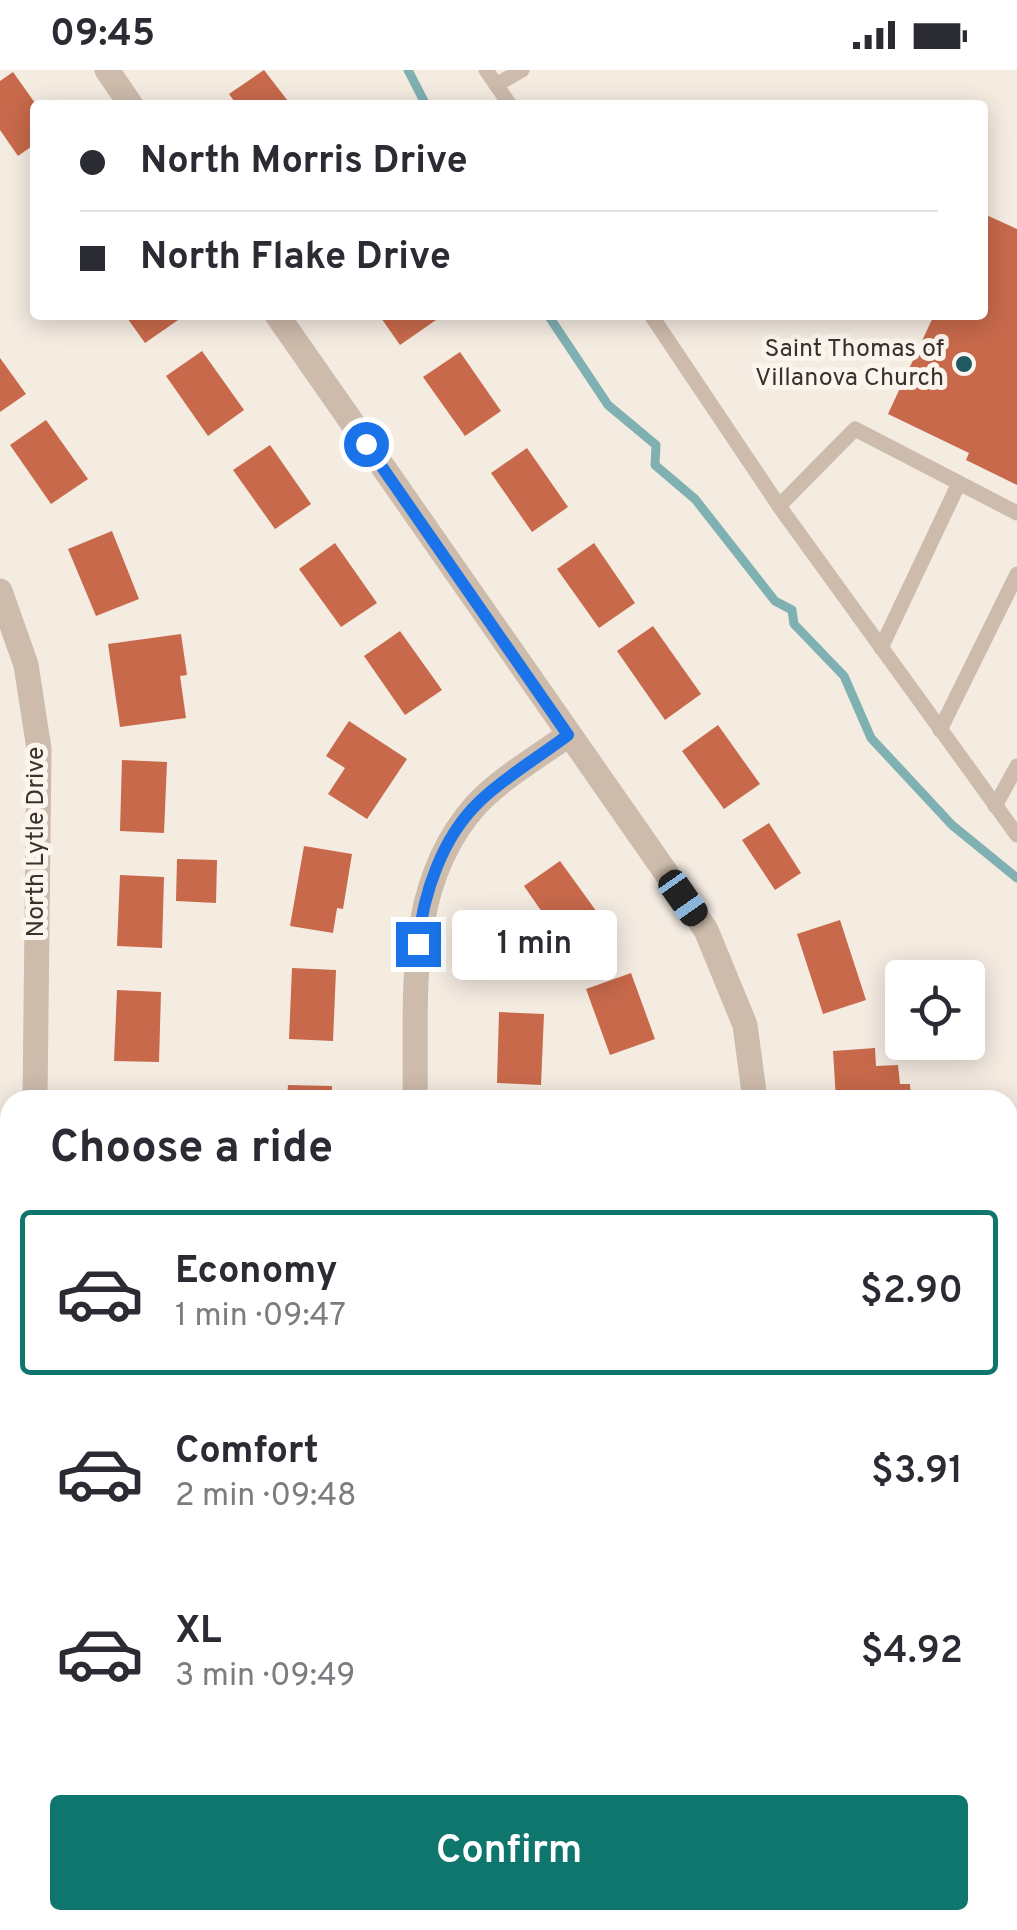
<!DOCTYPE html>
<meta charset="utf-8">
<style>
body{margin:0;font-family:Overpass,sans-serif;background:#f7f7f7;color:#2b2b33;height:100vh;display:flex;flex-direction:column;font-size:38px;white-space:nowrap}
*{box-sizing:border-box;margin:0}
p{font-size:32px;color:#7c7c81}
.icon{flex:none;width:55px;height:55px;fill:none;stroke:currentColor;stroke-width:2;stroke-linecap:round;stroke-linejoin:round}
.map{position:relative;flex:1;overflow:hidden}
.drawer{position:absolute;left:0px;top:1020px;width:1018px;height:840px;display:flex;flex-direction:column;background:#fff;border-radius:30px 30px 0 0;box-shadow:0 5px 25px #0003}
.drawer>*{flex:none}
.hud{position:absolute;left:30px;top:30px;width:958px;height:220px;border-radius:10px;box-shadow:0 5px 25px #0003;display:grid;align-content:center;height:220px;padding:0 50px;background:#fff}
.tools{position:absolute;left:885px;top:890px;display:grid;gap:20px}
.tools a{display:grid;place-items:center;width:100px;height:100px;border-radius:10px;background:#fff;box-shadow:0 5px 25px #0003;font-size:50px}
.end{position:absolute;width:45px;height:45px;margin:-22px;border:12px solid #1a73e8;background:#fff;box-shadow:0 0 0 5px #fff}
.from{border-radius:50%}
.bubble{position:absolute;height:70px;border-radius:10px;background:#fff;box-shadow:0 5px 25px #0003;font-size:32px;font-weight:600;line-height:70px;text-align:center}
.car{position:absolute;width:30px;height:60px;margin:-30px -15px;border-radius:12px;box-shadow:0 0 8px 2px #0007;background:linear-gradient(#222 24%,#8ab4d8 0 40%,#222 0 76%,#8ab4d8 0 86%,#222 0)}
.hud b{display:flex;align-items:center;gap:35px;height:95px;font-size:38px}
.hud b+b{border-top:2px solid #e1e1e2}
.hud i{width:25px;height:25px;background:#2b2b33}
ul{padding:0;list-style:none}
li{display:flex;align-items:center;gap:30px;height:165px;margin:0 20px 15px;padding:0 30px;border:5px solid transparent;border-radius:10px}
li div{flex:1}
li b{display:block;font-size:38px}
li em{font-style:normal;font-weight:600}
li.on{border-color:#0f766e}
li>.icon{width:90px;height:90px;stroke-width:1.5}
h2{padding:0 50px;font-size:45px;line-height:120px}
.action{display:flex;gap:20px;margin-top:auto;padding:20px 50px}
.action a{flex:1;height:115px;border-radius:10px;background:#0f766e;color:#fff;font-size:40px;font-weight:600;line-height:115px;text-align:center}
.status{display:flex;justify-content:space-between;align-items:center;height:70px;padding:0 50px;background:#fff;direction:ltr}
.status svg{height:28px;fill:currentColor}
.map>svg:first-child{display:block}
</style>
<div class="status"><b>09:45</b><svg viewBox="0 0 49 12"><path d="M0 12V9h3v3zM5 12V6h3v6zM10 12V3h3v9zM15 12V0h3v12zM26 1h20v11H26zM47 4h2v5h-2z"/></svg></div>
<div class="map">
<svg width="1017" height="1860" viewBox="0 0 1017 1860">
<rect width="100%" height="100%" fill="#f4ebe1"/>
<!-- green -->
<polygon fill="#b8c4a0" points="1017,1746 1017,1860 916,1860 925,1850 1008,1850 1008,1757"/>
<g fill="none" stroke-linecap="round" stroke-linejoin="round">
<!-- stream -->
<g stroke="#7fb0b2" stroke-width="9">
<polyline points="408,0 426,35"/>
<polyline points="548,245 608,335 656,375 655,395 695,429 775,531 792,540 794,554 844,606 871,668 952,755 1017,808"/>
</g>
</g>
<!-- building -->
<g fill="#c8694b">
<polygon points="264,0 291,35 237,35 229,24"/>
<polygon points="13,2 35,33 35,74 18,86 0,60 0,11"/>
<polygon points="982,143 1017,159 1017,415 966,390 969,383 888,344 934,245 982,245"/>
<polygon points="125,245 179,245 181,248 145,273"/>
<polygon points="379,245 433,245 436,250 400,275"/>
<polygon points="202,281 244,340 208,366 166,306"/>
<polygon points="460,282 501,341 465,366 423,307"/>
<polygon points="0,288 26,324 0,342"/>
<polygon points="46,350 88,409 51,434 10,375"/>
<polygon points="270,375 311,434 275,459 233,400"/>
<polygon points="527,378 568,437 532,462 491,403"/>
<polygon points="112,461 139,529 96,546 68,479"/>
<polygon points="335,473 377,533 341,557 299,499"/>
<polygon points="594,473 635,533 599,558 557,499"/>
<polygon points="653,556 701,624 665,650 617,581"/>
<polygon points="400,561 442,620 405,645 364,586"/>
<polygon points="181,564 187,605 180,606 186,648 120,657 108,574"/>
<polygon points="349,651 407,689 367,749 328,724 345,698 326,686"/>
<polygon points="718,655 760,714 724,739 682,681"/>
<polygon points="122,690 167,692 164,763 120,761"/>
<polygon points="769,753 801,803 775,820 742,770"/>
<polygon points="304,776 352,784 343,839 337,838 333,863 290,856"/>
<polygon points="177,789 217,790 216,833 176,831"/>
<polygon points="560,791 602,849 565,875 524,816"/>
<polygon points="120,805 164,807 162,878 117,876"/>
<polygon points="840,850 866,930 823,944 797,864"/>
<polygon points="292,898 336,900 333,971 289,969"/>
<polygon points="631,903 655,969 610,985 586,919"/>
<polygon points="117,920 161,922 159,992 114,991"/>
<polygon points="499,942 544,944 541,1015 497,1013"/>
<polygon points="875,978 876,996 898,995 900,1014 910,1014 911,1030 836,1030 833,981"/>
<polygon points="288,1015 332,1016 332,1030 287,1030"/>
<polygon points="1017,1055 1017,1122 1008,1117 1008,1075"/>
<polygon points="1017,1550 1017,1626 1008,1620 1008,1566"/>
<polygon points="10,1823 10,1850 68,1850 70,1860 2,1860 0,1825"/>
<polygon points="419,1850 476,1850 483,1860 404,1860"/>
<polygon points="773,1850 839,1850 829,1860 778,1860 770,1853"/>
</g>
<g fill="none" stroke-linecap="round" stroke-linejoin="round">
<!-- service -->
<g stroke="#cdbbac" stroke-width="15">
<polyline points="486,0 510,35"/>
<polyline points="496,15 522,0"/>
<polyline points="651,245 779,436 1017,765"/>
<polyline points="779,436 855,359 1017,443"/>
<polyline points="881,578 959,413"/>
<polyline points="940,660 1017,504"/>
<polyline points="995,736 1017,696"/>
</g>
<!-- minor -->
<g stroke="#cdbbac" stroke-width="25">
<polyline points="107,0 131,35"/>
<polyline points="277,245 706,860 745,955 755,1030"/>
<polyline points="0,521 26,595 39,679 35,1030"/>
<path d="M 415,1030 C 417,928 403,817 476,735 C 501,708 538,687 568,665"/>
<polyline points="1008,1393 1017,1373"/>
<polyline points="0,1746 10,1743"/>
<polyline points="665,1850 674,1860"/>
<polyline points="633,1860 647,1850"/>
</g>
</g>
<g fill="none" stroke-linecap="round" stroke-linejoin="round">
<!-- route -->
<path stroke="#1a73e8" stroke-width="12" d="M 366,374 L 568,665 C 539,687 506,706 480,731 C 442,767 423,824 418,874"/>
</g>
<!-- markers -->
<circle fill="#1f5a5e" stroke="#fbf5ee" stroke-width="4" cx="964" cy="294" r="10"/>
<g text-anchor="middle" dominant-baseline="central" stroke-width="10" stroke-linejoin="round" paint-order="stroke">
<!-- poi labels -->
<g font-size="25" fill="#3b302b" stroke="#fbf5ee" text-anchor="end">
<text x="944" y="280">Saint Thomas of<tspan x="944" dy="29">Villanova Church</tspan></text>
</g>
<!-- street labels -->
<g font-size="25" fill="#3b302b" stroke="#fbf5ee">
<text transform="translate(37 772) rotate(-90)">North Lytle Drive</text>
</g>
</g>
</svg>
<div class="tools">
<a><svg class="icon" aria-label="locate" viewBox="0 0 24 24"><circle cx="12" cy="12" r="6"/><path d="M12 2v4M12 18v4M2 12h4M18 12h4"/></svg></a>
</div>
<i class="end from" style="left:366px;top:374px"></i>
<i class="end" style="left:418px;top:874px"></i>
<div class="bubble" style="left:452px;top:840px;width:165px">1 min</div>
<i class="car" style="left:683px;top:828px;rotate:145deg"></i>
<div class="hud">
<b><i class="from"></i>North Morris Drive</b>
<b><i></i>North Flake Drive</b>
</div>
<section class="drawer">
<h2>Choose a ride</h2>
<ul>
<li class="on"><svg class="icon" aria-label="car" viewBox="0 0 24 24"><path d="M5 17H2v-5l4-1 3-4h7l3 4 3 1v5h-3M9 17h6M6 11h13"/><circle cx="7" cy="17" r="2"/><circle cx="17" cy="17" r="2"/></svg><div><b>Economy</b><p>1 min · 09:47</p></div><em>$2.90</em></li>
<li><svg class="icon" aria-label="car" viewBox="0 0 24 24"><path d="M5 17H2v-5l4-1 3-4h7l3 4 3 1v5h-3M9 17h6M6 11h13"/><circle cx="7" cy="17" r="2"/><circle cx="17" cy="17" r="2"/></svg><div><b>Comfort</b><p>2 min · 09:48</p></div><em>$3.91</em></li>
<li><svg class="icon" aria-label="car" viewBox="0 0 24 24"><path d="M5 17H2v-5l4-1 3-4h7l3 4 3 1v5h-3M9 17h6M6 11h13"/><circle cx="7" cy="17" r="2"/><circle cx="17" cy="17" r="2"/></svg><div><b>XL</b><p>3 min · 09:49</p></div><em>$4.92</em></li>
</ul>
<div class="action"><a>Confirm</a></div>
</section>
</div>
